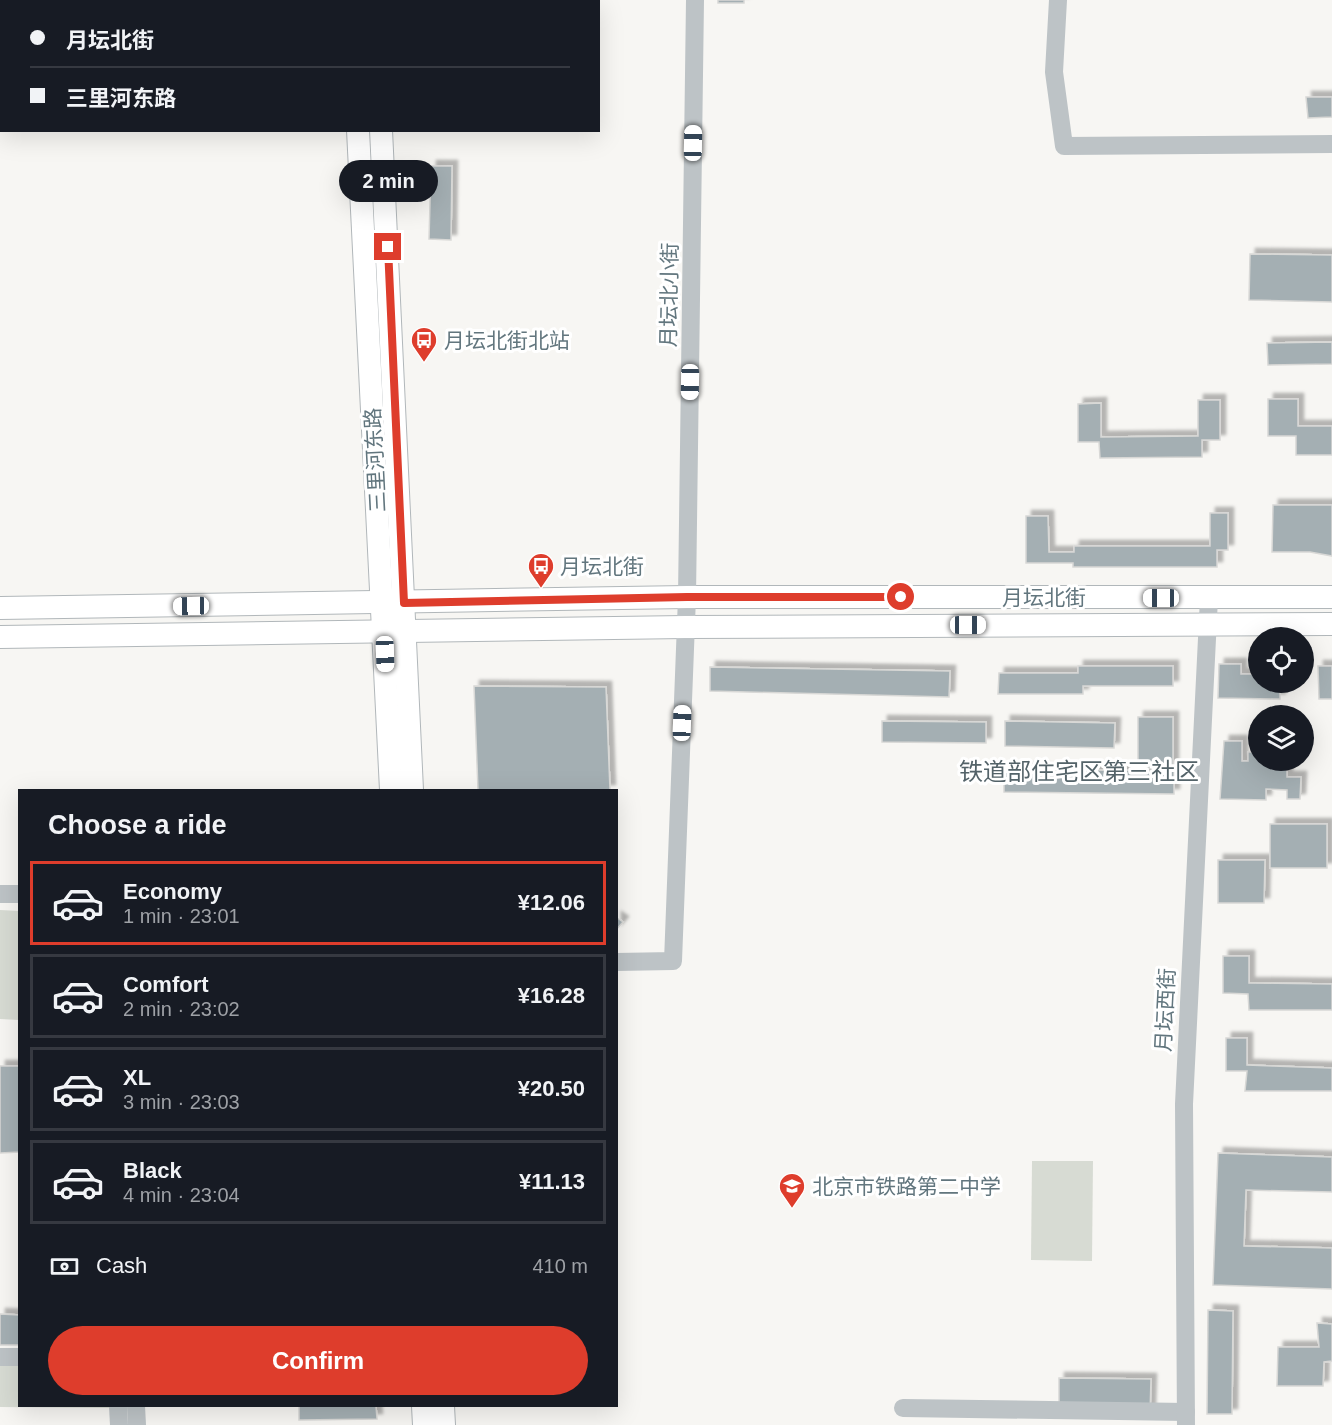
<!DOCTYPE html>
<meta charset="utf-8">
<style>
body{margin:0;font-family:Arial,"Noto Sans SC",sans-serif;background:#242831;color:#f1f3f6;height:100vh;display:flex;flex-direction:column;font-size:22px;white-space:nowrap}
*{box-sizing:border-box;margin:0}
p{font-size:20px;color:#9ea1a6}
.icon{flex:none;width:33px;height:33px;fill:none;stroke:currentColor;stroke-width:2;stroke-linecap:round;stroke-linejoin:round}
.map{position:relative;flex:1;overflow:hidden}
.panel{position:absolute;left:18px;top:789px;width:600px;height:618px;display:flex;flex-direction:column;background:#171b24;border-radius:0px;box-shadow:0 6px 24px #0002}
.panel>*{flex:none}
.hud{position:absolute;left:0px;top:0px;width:600px;height:132px;box-shadow:0 6px 24px #0002;display:grid;align-content:center;height:132px;padding:0 30px;background:#171b24}
.controls{position:absolute;left:1248px;top:627px;display:grid;gap:12px}
.controls a{display:grid;place-items:center;width:66px;height:66px;border-radius:50%;background:#171b24;box-shadow:0 6px 24px #0002;font-size:30px}
.end{position:absolute;width:27px;height:27px;margin:-14px;border:8px solid #de3d2c;background:#fff;box-shadow:0 0 0 3px #fff}
.from{border-radius:50%}
.bubble{position:absolute;height:42px;border-radius:21px;background:#171b24;box-shadow:0 6px 24px #0002;font-size:20px;font-weight:600;line-height:42px;text-align:center}
.car{position:absolute;width:18px;height:36px;margin:-18px -9px;border-radius:8px;box-shadow:0 0 4px 2px #0007;background:linear-gradient(#fff 24%,#345 0 40%,#fff 0 76%,#345 0 86%,#fff 0)}
.hud b{display:flex;align-items:center;gap:21px;height:57px;font-size:22px}
.hud b+b{border-top:2px solid #363941}
.hud i{width:15px;height:15px;background:#f1f3f6}
ul{padding:0;list-style:none}
li{display:flex;align-items:center;gap:18px;height:84px;margin:0 12px 9px;padding:0 18px;border:3px solid #363941;border-radius:0px}
li div{flex:1}
li b{display:block;font-size:22px}
li em{font-style:normal;font-weight:600}
li.current{border-color:#de3d2c}
li>.icon{width:54px;height:54px;stroke-width:1.5}
h2{padding:0 30px;font-size:27px;line-height:72px}
.pay{display:flex;align-items:center;gap:15px;height:66px;padding:0 30px;font-size:22px}
.pay p{margin-inline-start:auto}
.button{display:flex;gap:12px;margin-top:auto;padding:12px 30px}
.button a{flex:1;height:69px;border-radius:36px;background:#de3d2c;color:#fff;font-size:24px;font-weight:600;line-height:69px;text-align:center}
.map>svg:first-child{display:block}
</style>
<div class="map">
<svg width="1332" height="1425" viewBox="0 0 1332 1425">
<defs>
<filter id="shadow"><feDropShadow dx="5.5" dy="-5.5" stdDeviation="1.5" flood-color="#0004"/></filter>
</defs>
<rect width="100%" height="100%" fill="#f7f6f3"/>
<!-- green -->
<g fill="#d7dbd3">
<polygon points="0,910 19,911 19,1020 0,1019"/>
<polygon points="1032,1161 1093,1161 1092,1261 1031,1260"/>
<polygon points="0,1366 19,1366 20,1406 112,1406 112,1408 0,1407"/>
</g>
<!-- building -->
<g fill="#a4afb3" stroke="#d8d8d6" stroke-width="1.5" filter="url(#shadow)">
<rect x="718" y="0" width="26" height="3"/>
<polygon points="1306,97 1332,97 1332,117 1308,118"/>
<polygon points="431,166 452,166 451,240 429,239"/>
<polygon points="1250,254 1332,255 1332,302 1249,300"/>
<polygon points="1332,342 1332,364 1268,365 1267,343"/>
<polygon points="1268,399 1298,399 1298,426 1332,426 1332,455 1296,455 1296,436 1268,436"/>
<polygon points="1198,400 1220,400 1220,440 1202,440 1202,457 1100,458 1099,442 1078,442 1078,404 1101,403 1101,437 1198,436"/>
<polygon points="1273,505 1332,505 1332,556 1310,552 1272,552"/>
<polygon points="1210,513 1228,513 1228,550 1217,550 1217,567 1073,567 1073,563 1026,563 1026,516 1048,516 1049,552 1074,552 1074,546 1210,546"/>
<polygon points="1219,664 1241,664 1241,674 1258,674 1258,682 1280,682 1280,699 1218,698"/>
<polygon points="1078,666 1173,666 1173,686 1083,686 1083,694 998,694 999,673 1078,673"/>
<polygon points="1318,666 1332,666 1332,699 1319,699"/>
<polygon points="710,667 950,671 949,697 710,691"/>
<polygon points="474,686 606,687 610,790 478,790"/>
<rect x="1138" y="717" width="35" height="51"/>
<polygon points="882,721 986,722 986,743 882,742"/>
<polygon points="1005,721 1115,723 1114,748 1005,746"/>
<polygon points="1224,741 1242,741 1242,761 1248,761 1248,752 1258,752 1258,760 1287,760 1287,777 1301,777 1300,799 1287,799 1287,790 1266,789 1266,800 1220,799"/>
<polygon points="1004,769 1174,771 1174,794 1004,792"/>
<rect x="1270" y="824" width="57" height="44"/>
<polygon points="1218,860 1265,860 1264,903 1218,903"/>
<polygon points="616,917 623,922 616,930"/>
<polygon points="1223,956 1249,956 1249,983 1332,984 1332,1010 1249,1010 1248,994 1223,993"/>
<polygon points="1226,1038 1247,1038 1247,1065 1332,1068 1332,1091 1245,1091 1247,1071 1226,1071"/>
<polygon points="0,1066 20,1066 20,1152 0,1153"/>
<polygon points="1218,1153 1332,1157 1332,1192 1246,1190 1244,1246 1332,1248 1332,1289 1213,1285"/>
<polygon points="1208,1310 1233,1311 1232,1414 1207,1414"/>
<polygon points="0,1314 20,1315 20,1345 0,1345"/>
<polygon points="1317,1323 1332,1324 1332,1361 1324,1362 1323,1386 1277,1386 1278,1347 1319,1347"/>
<polygon points="1059,1378 1151,1379 1150,1413 1059,1411"/>
<polygon points="299,1406 376,1406 377,1419 299,1420"/>
</g>
<g fill="none" stroke-linecap="round" stroke-linejoin="round">
<!-- major casing -->
<g stroke="#b1b7ba" stroke-width="24">
<g id="major">
<polyline points="352,0 352,2"/>
<polyline points="375,0 376,2"/>
<polyline points="358,130 391,790"/>
<polyline points="381,130 412,790"/>
<polyline points="0,608 687,597 1332,597"/>
<polyline points="0,637 685,627 1332,624"/>
<polyline points="423,1406 424,1425"/>
<polyline points="443,1406 444,1425"/>
</g>
</g>
<!-- minor -->
<g stroke="#bdc3c6" stroke-width="18">
<polyline points="1058,0 1054,72 1064,146 1332,144"/>
<polyline points="0,894 20,894"/>
<polyline points="616,962 673,961 687,597 695,0"/>
<polyline points="0,1357 20,1357"/>
<polyline points="118,1406 119,1425"/>
<polyline points="136,1406 137,1425"/>
<polyline points="903,1408 1186,1412"/>
<polyline points="1186,1425 1184,1104 1209,598"/>
</g>
<!-- major -->
<use href="#major" stroke="#fff" stroke-width="22"/>
</g>
<g fill="none" stroke-linecap="round" stroke-linejoin="round">
<!-- route -->
<polyline stroke="#de3d2c" stroke-width="8" points="388,247 404,603 687,597 901,597"/>
</g>
<!-- icons -->
<defs>
<g id="bus-pin" transform="scale(1.35)"><path d="M0 17L-7.5 6A9.5 9.5 0 1 1 7.5 6Z" fill="#de3d2c" stroke="#fff"/><path d="M-5-6H5V4H4V6H2V4H-2V6H-4V4H-5ZM-3.5-4V0h7V-4ZM-3.5 1.2v1.5H-2V1.2ZM2 1.2v1.5H3.5V1.2Z" fill="#fff"/></g>
<g id="school-pin" transform="scale(1.35)"><path d="M0 17L-7.5 6A9.5 9.5 0 1 1 7.5 6Z" fill="#de3d2c" stroke="#fff"/><path d="M0-5L7-2L0 1L-7-2ZM-4 1L0 2.5L4 1V4Q0 6-4 4Z" fill="#fff"/></g>
</defs>
<g fill-rule="evenodd">
<use href="#bus-pin" x="424" y="340"/>
<use href="#bus-pin" x="541" y="566"/>
<use href="#school-pin" x="792" y="1186"/>
</g>
<g text-anchor="middle" dominant-baseline="central" stroke-width="6" stroke-linejoin="round" paint-order="stroke">
<!-- street labels -->
<g font-size="21" fill="#62767e" stroke="#fff">
<text transform="translate(669 295) rotate(-89)">月坛北小街</text>
<text transform="translate(375 460) rotate(-93)">三里河东路</text>
<text x="1044" y="597">月坛北街</text>
<text transform="translate(1165 1010) rotate(-87)">月坛西街</text>
</g>
<!-- poi labels -->
<g font-size="21" fill="#62767e" stroke="#fff" text-anchor="start">
<text x="444" y="340">月坛北街北站</text>
<text x="560" y="566">月坛北街</text>
<text x="812" y="1186">北京市铁路第二中学</text>
</g>
<!-- quarter labels -->
<g font-size="24" fill="#546369" stroke="#fff">
<text x="1079" y="771">铁道部住宅区第三社区</text>
</g>
</g>
</svg>
<div class="controls">
<a><svg class="icon" aria-label="locate" viewBox="0 0 24 24"><circle cx="12" cy="12" r="6"/><path d="M12 2v4M12 18v4M2 12h4M18 12h4"/></svg></a>
<a><svg class="icon" aria-label="layers" viewBox="0 0 24 24"><path d="M12 4l9 5-9 5-9-5zM3 14l9 5 9-5"/></svg></a>
</div>
<i class="end from" style="left:901px;top:597px"></i>
<i class="end" style="left:388px;top:247px"></i>
<div class="bubble" style="left:339px;top:160px;width:99px">2 min</div>
<i class="car" style="left:693px;top:143px;rotate:1deg"></i>
<i class="car" style="left:690px;top:382px;rotate:181deg"></i>
<i class="car" style="left:1161px;top:598px;rotate:270deg"></i>
<i class="car" style="left:191px;top:606px;rotate:269deg"></i>
<i class="car" style="left:968px;top:625px;rotate:90deg"></i>
<i class="car" style="left:385px;top:654px;rotate:178deg"></i>
<i class="car" style="left:682px;top:723px;rotate:2deg"></i>
<div class="hud">
<b><i class="from"></i>月坛北街</b>
<b><i></i>三里河东路</b>
</div>
<section class="panel">
<h2>Choose a ride</h2>
<ul>
<li class="current"><svg class="icon" aria-label="car" viewBox="0 0 24 24"><path d="M5 17H2v-5l4-1 3-4h7l3 4 3 1v5h-3M9 17h6M6 11h13"/><circle cx="7" cy="17" r="2"/><circle cx="17" cy="17" r="2"/></svg><div><b>Economy</b><p>1 min · 23:01</p></div><em>¥12.06</em></li>
<li><svg class="icon" aria-label="car" viewBox="0 0 24 24"><path d="M5 17H2v-5l4-1 3-4h7l3 4 3 1v5h-3M9 17h6M6 11h13"/><circle cx="7" cy="17" r="2"/><circle cx="17" cy="17" r="2"/></svg><div><b>Comfort</b><p>2 min · 23:02</p></div><em>¥16.28</em></li>
<li><svg class="icon" aria-label="car" viewBox="0 0 24 24"><path d="M5 17H2v-5l4-1 3-4h7l3 4 3 1v5h-3M9 17h6M6 11h13"/><circle cx="7" cy="17" r="2"/><circle cx="17" cy="17" r="2"/></svg><div><b>XL</b><p>3 min · 23:03</p></div><em>¥20.50</em></li>
<li><svg class="icon" aria-label="car" viewBox="0 0 24 24"><path d="M5 17H2v-5l4-1 3-4h7l3 4 3 1v5h-3M9 17h6M6 11h13"/><circle cx="7" cy="17" r="2"/><circle cx="17" cy="17" r="2"/></svg><div><b>Black</b><p>4 min · 23:04</p></div><em>¥11.13</em></li>
</ul>
<div class="pay"><svg class="icon" aria-label="cash" viewBox="0 0 24 24"><path d="M3 7h18v10H3z"/><circle cx="12" cy="12" r="2"/></svg>Cash<p>410 m</p></div>
<div class="button"><a>Confirm</a></div>
</section>
</div>
